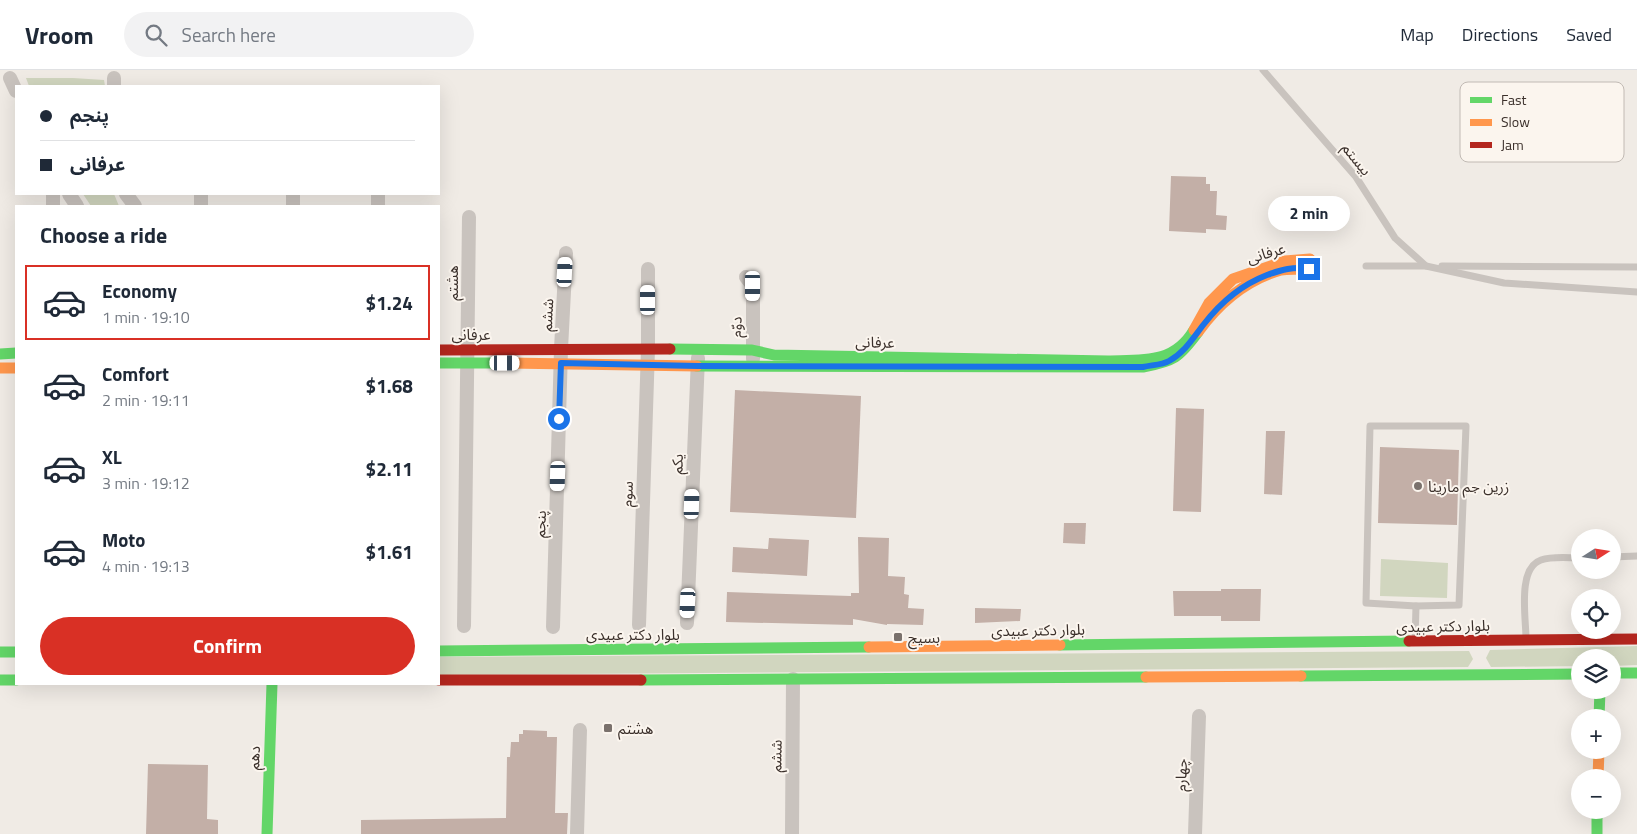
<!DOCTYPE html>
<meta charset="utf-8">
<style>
body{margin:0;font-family:"Titillium Web","Noto Sans Arabic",sans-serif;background:#f2f2f3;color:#1f2937;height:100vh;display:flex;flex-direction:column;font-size:19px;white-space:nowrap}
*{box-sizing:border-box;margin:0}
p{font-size:16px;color:#747a83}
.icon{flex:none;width:28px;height:28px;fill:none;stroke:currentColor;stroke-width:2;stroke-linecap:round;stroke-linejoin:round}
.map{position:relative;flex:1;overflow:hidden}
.details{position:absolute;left:15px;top:135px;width:425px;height:480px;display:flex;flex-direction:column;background:#fff;border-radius:0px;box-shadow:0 5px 20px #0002}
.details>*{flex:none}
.top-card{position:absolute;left:15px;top:15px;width:425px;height:110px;border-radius:0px;box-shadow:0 5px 20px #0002;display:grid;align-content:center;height:110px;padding:0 25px;background:#fff}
.needle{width:32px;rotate:78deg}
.controls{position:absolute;left:1571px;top:459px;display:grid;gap:10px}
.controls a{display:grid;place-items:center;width:50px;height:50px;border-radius:50%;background:#fff;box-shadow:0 5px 20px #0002;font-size:25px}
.end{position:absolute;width:22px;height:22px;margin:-11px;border:6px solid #1a73e8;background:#fff;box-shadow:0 0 0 2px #fff}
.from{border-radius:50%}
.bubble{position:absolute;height:35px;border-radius:18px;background:#fff;box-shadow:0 5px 20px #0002;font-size:16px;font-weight:700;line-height:35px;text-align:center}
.car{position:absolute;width:15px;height:30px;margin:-15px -8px;border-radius:6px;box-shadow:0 0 4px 1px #0007;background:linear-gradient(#fff 24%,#345 0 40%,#fff 0 76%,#345 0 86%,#fff 0)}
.top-card b{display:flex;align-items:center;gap:18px;height:48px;font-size:19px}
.top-card b+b{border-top:1px solid #e0e1e3}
.top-card i{width:12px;height:12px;background:#1f2937}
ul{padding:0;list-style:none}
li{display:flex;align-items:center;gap:15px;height:75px;margin:0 10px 8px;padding:0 15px;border:2px solid transparent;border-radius:0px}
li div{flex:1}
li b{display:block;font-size:19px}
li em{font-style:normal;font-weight:700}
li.on{border-color:#d93025}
li>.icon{width:45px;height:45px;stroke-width:1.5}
h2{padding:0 25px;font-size:22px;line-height:60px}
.cta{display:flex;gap:10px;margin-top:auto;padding:10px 25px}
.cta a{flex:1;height:58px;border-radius:30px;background:#d93025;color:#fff;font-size:20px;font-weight:700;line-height:58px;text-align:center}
header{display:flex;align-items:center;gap:30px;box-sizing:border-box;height:70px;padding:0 25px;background:#fff;border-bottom:1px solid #e0e1e3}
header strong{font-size:24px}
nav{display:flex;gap:28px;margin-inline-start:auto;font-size:18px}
.search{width:350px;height:45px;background:#f2f2f3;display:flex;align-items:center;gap:12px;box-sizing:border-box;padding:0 18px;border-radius:28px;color:#747a83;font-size:19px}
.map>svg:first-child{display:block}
</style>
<header>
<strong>Vroom</strong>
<div class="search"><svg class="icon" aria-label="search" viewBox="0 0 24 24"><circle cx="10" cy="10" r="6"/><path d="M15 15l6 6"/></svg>Search here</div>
<nav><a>Map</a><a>Directions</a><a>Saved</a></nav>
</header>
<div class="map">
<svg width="1637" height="764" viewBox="0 0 1637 764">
<rect width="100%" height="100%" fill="#f0ebe5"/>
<!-- green -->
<g fill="#d1d6bf">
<polygon points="26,8 73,8 104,10 105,16 29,16"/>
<polygon points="83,124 114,124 119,136 91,136"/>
<polygon points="1381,489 1448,493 1447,528 1380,526"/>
<polygon points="1637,576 1637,595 1613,596 1612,588 1580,588 1580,596 1491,597 1486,588 1490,580"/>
<polygon points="1469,581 1473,589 1468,597 439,605 439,587"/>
</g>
<!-- building -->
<g fill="#c3afa7">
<polygon points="1171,106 1206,107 1206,114 1210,114 1210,121 1217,121 1216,145 1227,146 1226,160 1206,159 1206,163 1169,161"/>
<polygon points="735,320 861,326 856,448 730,442"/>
<polygon points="1176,338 1204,339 1201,442 1173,441"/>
<polygon points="1266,361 1285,361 1282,425 1264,424"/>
<polygon points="1380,377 1459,380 1457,455 1378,453"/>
<polygon points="1064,453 1086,453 1085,474 1063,473"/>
<polygon points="858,467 889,468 888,506 905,507 904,524 909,525 908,538 924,539 923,555 887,554 887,555 853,549 853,555 726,552 727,522 851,526 851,523 859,523"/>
<polygon points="769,468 809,470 807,506 732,502 733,477 768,479"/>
<polygon points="1221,519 1261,519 1260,551 1221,551 1221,546 1174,546 1173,521 1221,521"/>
<polygon points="975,538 1021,539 1020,551 975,553"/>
<polygon points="523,660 547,661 547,667 557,667 555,743 568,743 567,764 361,764 361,750 506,748 507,687 510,687 511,672 519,672 519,664 523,664"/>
<polygon points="148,694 208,695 207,749 218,750 218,764 146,764"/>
</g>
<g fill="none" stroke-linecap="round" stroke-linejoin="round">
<!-- lane -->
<g stroke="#c9c3be" stroke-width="7">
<polyline points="1263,0 1356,107 1395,168 1426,196 1504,213 1637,222"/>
<polyline points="1366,196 1426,196"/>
<polyline points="1442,196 1637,197"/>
<polygon points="1370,356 1466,356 1459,535 1416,536 1366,533"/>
<polyline points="1612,487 1637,486"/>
<path d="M 1526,569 C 1526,548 1517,498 1541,490 C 1553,486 1568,488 1580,488"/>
<polyline points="1415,571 1416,536"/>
</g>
<!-- street -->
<g stroke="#c9c3be" stroke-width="14">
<polyline points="10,8 16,21"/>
<polyline points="114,8 114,16"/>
<polyline points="69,124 77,136"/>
<polyline points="126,124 135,136"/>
<polyline points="53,136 53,124"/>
<polyline points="201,136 201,124"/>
<polyline points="293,136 293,124"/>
<polyline points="378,136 378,124"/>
<polyline points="746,207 753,216 753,289"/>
<polyline points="687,553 698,288"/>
<polyline points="639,555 648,279 648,199"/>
<polyline points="464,556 469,147"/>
<polyline points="553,557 561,279 566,183"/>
<polyline points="577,764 580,660"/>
<polyline points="792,764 793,609"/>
<polyline points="1195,764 1199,646"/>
</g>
<!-- fast -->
<g stroke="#63d668" stroke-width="11">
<path d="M 670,279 L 752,280 L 774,285 L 1108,291 C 1143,290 1174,294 1194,260"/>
<polyline points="0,284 16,283"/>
<polyline points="439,293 502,293"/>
<path d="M 697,296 L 1143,297 C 1174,291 1179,288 1198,262"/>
<polyline points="1060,575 1409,571"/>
<polyline points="439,581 869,577"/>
<polyline points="0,582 16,582"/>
<polyline points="1612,603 1637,603"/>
<polyline points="1301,606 1580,604"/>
<polyline points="0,610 16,610"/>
<polyline points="641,610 1146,607"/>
<polyline points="1599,648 1600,620"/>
<polyline points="1597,740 1597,764"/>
<polyline points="267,764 272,614"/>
</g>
<!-- slow -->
<g stroke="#ff974d" stroke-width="11">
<path d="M 1194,260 L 1209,233 L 1233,209 L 1285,191 L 1310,189 L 1315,195 C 1306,201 1293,198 1281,200 C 1246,210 1219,233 1198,262"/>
<polyline points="502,293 697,296"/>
<polyline points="0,298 16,298"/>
<polyline points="869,577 1060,575"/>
<polyline points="1146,607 1301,606"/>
<polyline points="1598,708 1599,680"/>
</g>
<!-- jam -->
<g stroke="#b3261e" stroke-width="11">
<polyline points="439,280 670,279"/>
<polyline points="1409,571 1637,569"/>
<polyline points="439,610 641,610"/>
</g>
</g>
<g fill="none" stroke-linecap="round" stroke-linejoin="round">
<!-- route -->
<path stroke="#1a73e8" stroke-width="6" d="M 559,349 L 561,293 L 698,296 L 1143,297 C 1151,295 1162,295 1169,291 C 1185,282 1193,268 1204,254 C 1221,232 1241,215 1267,205 C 1281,200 1294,196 1309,199"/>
</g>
<!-- markers -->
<g fill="#7a716c" stroke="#fbf5ee" stroke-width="2">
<circle cx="1418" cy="416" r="5"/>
<rect x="893" y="562" width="10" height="10" rx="2.5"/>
<rect x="603" y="653" width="10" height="10" rx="2.5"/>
</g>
<g text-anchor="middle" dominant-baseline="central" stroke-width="4" stroke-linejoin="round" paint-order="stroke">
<!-- street labels -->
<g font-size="15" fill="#3b302b" stroke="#fbf5ee">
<text transform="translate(1357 89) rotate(51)">بیستم</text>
<text transform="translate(1266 183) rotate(-16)">عرفانی</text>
<text transform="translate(452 213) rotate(-90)">هشتم</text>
<text transform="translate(547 245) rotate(-87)">ششم</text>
<text transform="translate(736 257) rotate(-89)">دوّم</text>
<text x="471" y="264">عرفانی</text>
<text transform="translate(875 272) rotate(1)">عرفانی</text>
<text transform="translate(677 394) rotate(-88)">یکم</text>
<text transform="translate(627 424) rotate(-88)">سوم</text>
<text transform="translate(540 454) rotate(-88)">پنجم</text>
<text transform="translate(1443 556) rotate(-1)">بلوار دکتر عبیدی</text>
<text transform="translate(1038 560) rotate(-1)">بلوار دکتر عبیدی</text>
<text x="633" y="564">بلوار دکتر عبیدی</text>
<text transform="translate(776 686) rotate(-89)">ششم</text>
<text transform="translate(254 688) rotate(-88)">دهم</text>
<text transform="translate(1181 705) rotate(-88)">چهارم</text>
</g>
<!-- poi labels -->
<g font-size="15" fill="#3b302b" stroke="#fbf5ee" text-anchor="start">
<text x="1428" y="416">زرین جم مارینا</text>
<text x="908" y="567">بسیج</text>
<text x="618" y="658">هشتم</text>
</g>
</g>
<!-- legend -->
<rect x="1460" y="12" width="164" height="80" rx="8" fill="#fbf5ee" stroke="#c1bab4" stroke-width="1"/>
<rect x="1470" y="27" width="22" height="6" fill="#63d668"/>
<rect x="1470" y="49" width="22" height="7" fill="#ff974d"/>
<rect x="1470" y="72" width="22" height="6" fill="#b3261e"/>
<g font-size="14" fill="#3b302b">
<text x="1501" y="35">Fast</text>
<text x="1501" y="57">Slow</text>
<text x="1501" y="80">Jam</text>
</g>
</svg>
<div class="controls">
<a><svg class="needle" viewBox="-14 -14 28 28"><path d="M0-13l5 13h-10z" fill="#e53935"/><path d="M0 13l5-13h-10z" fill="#747a83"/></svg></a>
<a><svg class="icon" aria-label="locate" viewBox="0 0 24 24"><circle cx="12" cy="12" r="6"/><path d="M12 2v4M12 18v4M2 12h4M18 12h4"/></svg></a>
<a><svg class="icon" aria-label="layers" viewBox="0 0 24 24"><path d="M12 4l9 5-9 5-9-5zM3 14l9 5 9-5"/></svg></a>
<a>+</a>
<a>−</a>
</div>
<i class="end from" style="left:559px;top:349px"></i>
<i class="end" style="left:1309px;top:199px"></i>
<div class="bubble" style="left:1268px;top:126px;width:82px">2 min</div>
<i class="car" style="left:565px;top:202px;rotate:3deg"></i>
<i class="car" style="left:753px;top:216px;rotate:180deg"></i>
<i class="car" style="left:648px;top:230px;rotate:0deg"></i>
<i class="car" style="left:505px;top:293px;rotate:90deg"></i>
<i class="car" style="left:558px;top:406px;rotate:182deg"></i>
<i class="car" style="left:692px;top:434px;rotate:2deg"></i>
<i class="car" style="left:688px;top:533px;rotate:183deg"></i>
<div class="top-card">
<b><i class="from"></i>پنجم</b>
<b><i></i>عرفانی</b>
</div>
<section class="details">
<h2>Choose a ride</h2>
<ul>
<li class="on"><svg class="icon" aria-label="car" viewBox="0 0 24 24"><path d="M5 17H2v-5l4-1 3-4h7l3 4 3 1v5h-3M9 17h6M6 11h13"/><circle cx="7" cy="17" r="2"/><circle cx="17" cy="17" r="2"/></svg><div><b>Economy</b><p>1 min · 19:10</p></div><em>$1.24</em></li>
<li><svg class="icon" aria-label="car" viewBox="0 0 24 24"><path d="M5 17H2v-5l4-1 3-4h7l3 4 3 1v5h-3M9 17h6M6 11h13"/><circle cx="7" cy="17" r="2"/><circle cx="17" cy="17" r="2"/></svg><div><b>Comfort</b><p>2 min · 19:11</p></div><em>$1.68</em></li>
<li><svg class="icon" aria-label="car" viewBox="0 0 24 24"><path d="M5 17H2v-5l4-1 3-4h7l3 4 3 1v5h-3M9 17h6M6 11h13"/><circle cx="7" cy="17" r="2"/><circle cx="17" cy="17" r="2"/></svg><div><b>XL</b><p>3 min · 19:12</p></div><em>$2.11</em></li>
<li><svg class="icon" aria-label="car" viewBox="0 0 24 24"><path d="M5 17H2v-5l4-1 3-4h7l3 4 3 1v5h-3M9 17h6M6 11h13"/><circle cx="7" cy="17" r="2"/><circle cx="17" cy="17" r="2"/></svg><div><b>Moto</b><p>4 min · 19:13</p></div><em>$1.61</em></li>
</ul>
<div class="cta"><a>Confirm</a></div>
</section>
</div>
